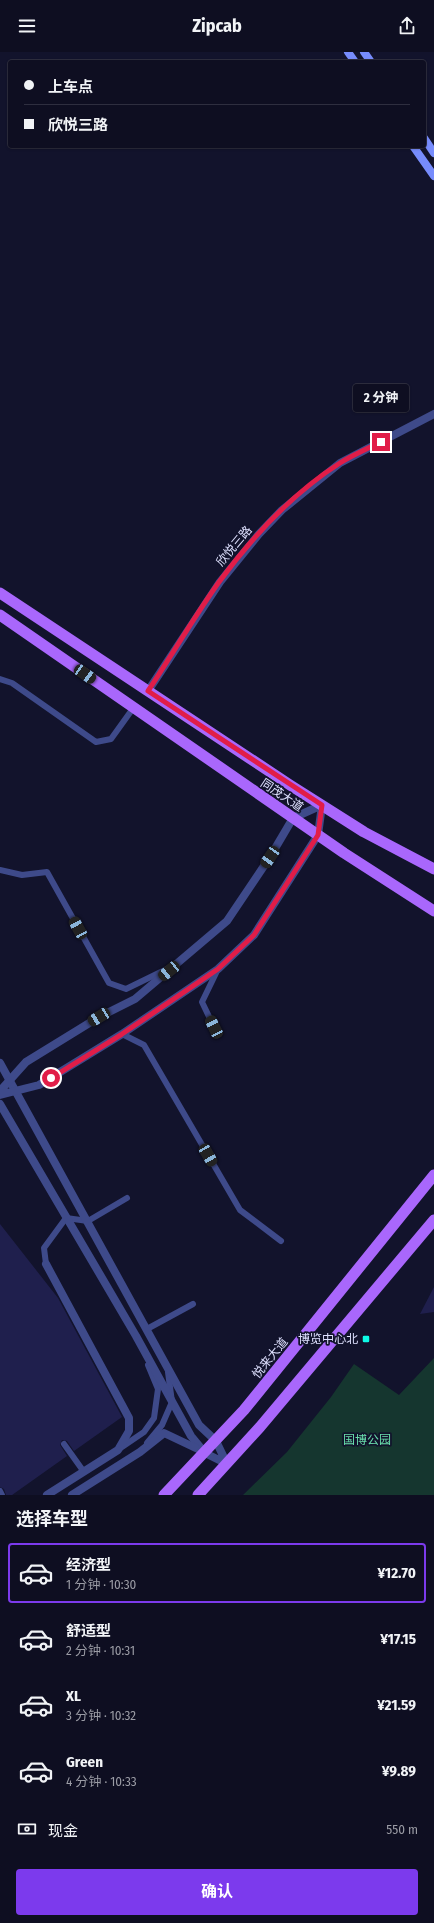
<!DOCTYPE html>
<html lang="zh">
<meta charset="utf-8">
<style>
body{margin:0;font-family:"Fira Sans Condensed","Noto Sans SC",sans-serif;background:#17172a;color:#f1f3f6;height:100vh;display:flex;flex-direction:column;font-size:15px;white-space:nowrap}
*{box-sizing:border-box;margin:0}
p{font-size:13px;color:#9b9ca5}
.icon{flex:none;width:22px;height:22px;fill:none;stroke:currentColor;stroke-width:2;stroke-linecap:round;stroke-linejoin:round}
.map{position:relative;height:1443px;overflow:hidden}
.side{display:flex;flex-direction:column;background:#0e0e21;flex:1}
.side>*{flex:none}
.guide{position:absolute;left:8px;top:8px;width:418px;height:88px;border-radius:4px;box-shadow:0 1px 3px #0004,0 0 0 1px #2e2e3f;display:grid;align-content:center;height:88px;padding:0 16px;background:#0e0e21}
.end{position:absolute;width:18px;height:18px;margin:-9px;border:5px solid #e11d48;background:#fff;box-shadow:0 0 0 2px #fff}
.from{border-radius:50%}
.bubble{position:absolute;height:28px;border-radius:4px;background:#0e0e21;box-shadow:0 1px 3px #0004,0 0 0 1px #2e2e3f;font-size:13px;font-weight:700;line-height:28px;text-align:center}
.car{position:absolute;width:12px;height:24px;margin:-12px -6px;border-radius:5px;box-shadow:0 0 3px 1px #0007;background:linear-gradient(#222 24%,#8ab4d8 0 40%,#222 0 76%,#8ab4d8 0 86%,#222 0)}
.guide b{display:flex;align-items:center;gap:14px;height:38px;font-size:15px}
.guide b+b{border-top:1px solid #2e2e3f}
.guide i{width:10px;height:10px;background:#f1f3f6}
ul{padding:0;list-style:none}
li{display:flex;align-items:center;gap:12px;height:60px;margin:0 8px 6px;padding:0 8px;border:2px solid transparent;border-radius:4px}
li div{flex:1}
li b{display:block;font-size:15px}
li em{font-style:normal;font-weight:700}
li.current{border-color:#7c3aed}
li>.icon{width:36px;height:36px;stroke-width:1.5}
h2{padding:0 16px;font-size:18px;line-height:48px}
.pay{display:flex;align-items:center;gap:10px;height:44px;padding:0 16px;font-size:15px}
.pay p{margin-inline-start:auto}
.primary-button{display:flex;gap:8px;margin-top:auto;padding:8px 16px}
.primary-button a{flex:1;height:46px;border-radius:4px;background:#7c3aed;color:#fff;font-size:16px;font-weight:700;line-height:46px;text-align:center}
header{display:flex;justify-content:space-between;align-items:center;height:52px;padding:0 16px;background:#0e0e21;font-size:18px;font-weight:700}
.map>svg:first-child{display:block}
</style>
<header><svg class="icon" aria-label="menu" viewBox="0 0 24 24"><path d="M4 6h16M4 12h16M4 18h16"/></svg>Zipcab<svg class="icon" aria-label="share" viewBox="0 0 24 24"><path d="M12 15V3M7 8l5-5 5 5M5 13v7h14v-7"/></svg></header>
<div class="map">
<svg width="434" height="1443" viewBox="0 0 434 1443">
<rect width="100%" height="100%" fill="#12132c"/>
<!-- green -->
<polygon fill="#15362f" points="434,1306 434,1443 243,1443 287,1400 331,1345 354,1312 399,1343"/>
<!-- building -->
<g fill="#1f1f4d">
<polygon points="0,1172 58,1246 122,1365 74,1399 67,1389 62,1388 60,1393 67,1404 12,1443 6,1443 4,1437 0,1435"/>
<polygon points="434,1235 434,1260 420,1262"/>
</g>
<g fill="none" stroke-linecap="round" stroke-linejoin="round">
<!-- service -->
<g stroke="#3e4a8a" stroke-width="6">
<polyline points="0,627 12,631 96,690 111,687 134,655"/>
<polyline points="0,818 22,823 47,820 109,931 126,937 169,916"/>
<polyline points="214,975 202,950 218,917"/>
<polyline points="122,982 144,993 240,1158 281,1189"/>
<polyline points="46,1212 44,1196 66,1166 88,1169 127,1146"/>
<polyline points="147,1277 193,1252"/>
<polyline points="147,1391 162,1373 172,1350 168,1320"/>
<polyline points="64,1392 84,1420"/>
<polyline points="119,1397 144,1380 154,1366 158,1337 148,1313"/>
<polyline points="0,1439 2,1443"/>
</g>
<!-- minor -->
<g stroke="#3e4a8a" stroke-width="8">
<polyline points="0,1011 199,1373 216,1389 227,1412 205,1401 191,1384 136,1284 0,1052"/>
<polyline points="0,1039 26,1010 99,965 135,947 227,869 270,805 293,766 322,753 318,783 254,883 218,917 122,982 39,1033 0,1043"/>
<polyline points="46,1212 129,1366 129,1379 118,1398 47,1443"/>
<polyline points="72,1443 140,1400 164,1381 202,1399"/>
</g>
<!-- tertiary -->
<polyline stroke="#3e4a8a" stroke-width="8" points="148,639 220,530 259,482 282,458 340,411 434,362"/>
<!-- secondary -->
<g stroke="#778cfc" stroke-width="8">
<polyline points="348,0 355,10"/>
<polyline points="364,0 371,10"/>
<polyline points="424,86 434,101"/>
<polyline points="413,94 434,124"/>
</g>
<!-- primary -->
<g stroke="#a967fc" stroke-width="11">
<polyline points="0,541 290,733 364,780 434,817"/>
<polyline points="0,563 344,801 434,859"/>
<polyline points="164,1443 244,1358 434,1123"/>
<polyline points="198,1443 260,1375 434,1168"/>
</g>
</g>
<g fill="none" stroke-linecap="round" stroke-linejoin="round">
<!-- route -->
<path stroke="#e11d48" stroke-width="5" d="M 51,1026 L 122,982 L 218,917 L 254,883 L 318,783 L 322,753 L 148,639 C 172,603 194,565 219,530 C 252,485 293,441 340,411 C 353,403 367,397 381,390"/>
</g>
<!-- markers -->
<rect fill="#0efae6" stroke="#12132c" stroke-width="1.5" x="362" y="1283" width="8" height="8" rx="2"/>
<g text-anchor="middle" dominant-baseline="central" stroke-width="3.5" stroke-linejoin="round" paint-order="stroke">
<!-- street labels -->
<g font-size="12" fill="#dee0fe" stroke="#12132c">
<text transform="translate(234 494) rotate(-50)">欣悦三路</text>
<text transform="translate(282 743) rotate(34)">同茂大道</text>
<text transform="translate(270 1306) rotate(-51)">悦来大道</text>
</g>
<!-- poi labels -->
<g font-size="12" fill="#dee0fe" stroke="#12132c" text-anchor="end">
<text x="358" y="1287">博览中心北</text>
</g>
<!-- park labels -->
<g font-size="12" fill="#69dfac" stroke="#12132c">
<text x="367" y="1388">国博公园</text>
</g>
</g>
</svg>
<i class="end from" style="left:51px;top:1026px"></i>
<i class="end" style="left:381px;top:390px"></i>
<div class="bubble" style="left:353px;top:332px;width:56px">2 分钟</div>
<i class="car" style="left:85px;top:622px;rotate:125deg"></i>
<i class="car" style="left:270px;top:805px;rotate:214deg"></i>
<i class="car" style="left:78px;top:876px;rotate:331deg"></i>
<i class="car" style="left:169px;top:919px;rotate:231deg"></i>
<i class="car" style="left:99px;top:965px;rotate:239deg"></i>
<i class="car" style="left:214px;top:975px;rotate:334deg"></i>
<i class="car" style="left:208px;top:1103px;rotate:150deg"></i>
<div class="guide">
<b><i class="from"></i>上车点</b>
<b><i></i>欣悦三路</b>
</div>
</div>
<section class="side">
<h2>选择车型</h2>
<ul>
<li class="current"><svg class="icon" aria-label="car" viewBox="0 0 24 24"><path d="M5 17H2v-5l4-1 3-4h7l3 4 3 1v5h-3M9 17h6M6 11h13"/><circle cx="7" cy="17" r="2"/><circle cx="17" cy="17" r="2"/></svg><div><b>经济型</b><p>1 分钟 · 10:30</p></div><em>¥12.70</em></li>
<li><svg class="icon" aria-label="car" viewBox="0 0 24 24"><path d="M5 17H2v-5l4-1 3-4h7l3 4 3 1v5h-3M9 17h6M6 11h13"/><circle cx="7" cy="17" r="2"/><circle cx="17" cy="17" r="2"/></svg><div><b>舒适型</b><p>2 分钟 · 10:31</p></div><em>¥17.15</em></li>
<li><svg class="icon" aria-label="car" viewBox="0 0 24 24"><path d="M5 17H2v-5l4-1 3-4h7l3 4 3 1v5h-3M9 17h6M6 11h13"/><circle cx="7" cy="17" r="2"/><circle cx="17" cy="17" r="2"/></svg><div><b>XL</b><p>3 分钟 · 10:32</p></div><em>¥21.59</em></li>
<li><svg class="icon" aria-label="car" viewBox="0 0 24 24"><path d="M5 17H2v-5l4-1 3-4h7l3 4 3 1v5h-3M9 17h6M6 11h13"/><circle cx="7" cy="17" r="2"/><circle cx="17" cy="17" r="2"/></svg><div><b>Green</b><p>4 分钟 · 10:33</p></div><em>¥9.89</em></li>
</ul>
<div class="pay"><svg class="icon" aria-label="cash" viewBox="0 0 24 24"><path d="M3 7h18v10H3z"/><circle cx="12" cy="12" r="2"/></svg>现金<p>550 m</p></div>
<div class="primary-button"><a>确认</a></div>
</section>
